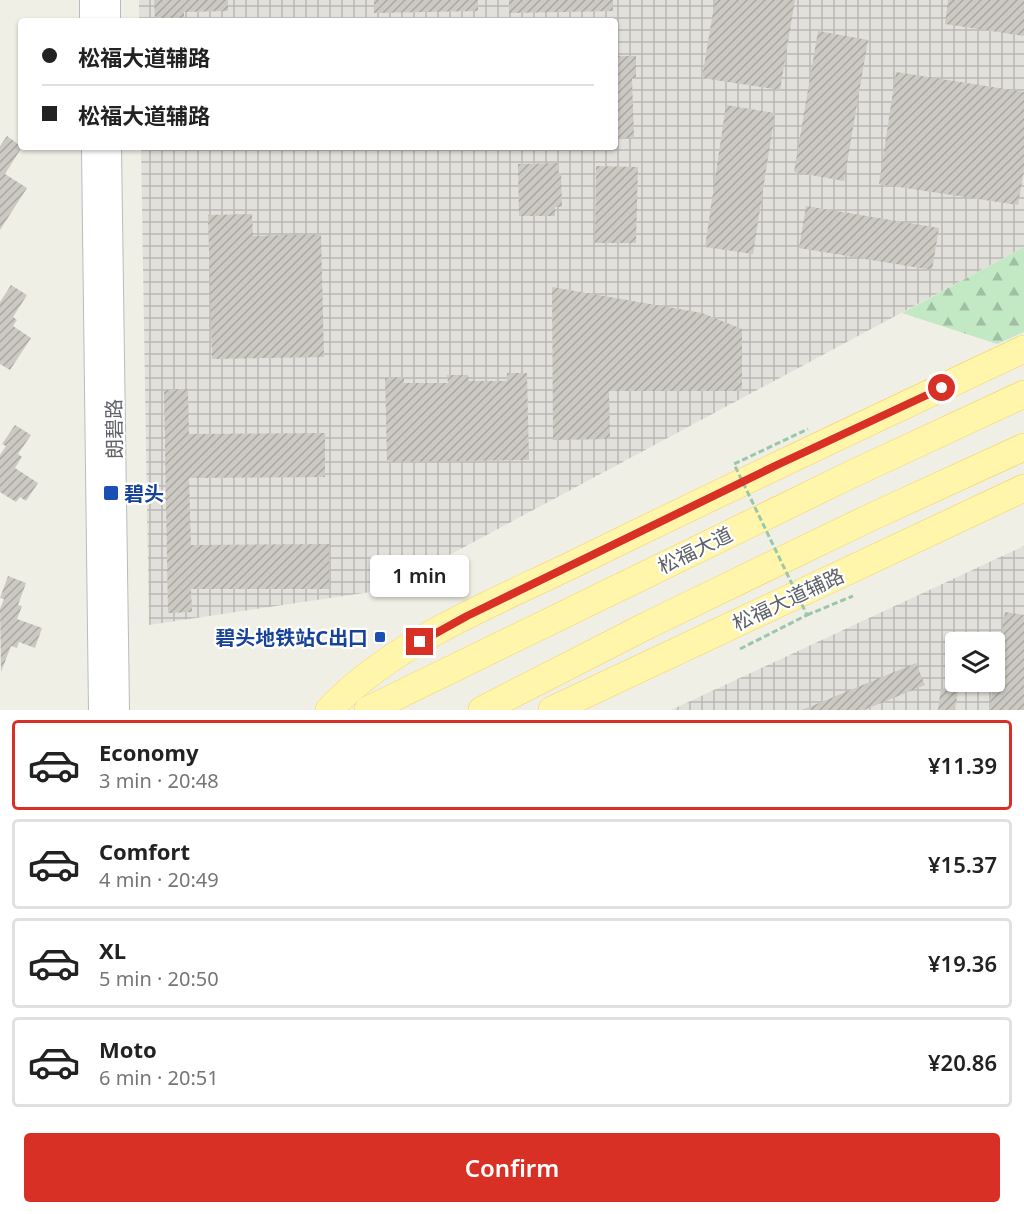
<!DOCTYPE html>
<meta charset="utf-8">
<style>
body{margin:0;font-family:"Noto Sans","Noto Sans SC",sans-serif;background:#f6f6f6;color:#222;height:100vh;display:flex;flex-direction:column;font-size:22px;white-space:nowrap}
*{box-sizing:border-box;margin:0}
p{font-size:20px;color:#767676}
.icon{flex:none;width:33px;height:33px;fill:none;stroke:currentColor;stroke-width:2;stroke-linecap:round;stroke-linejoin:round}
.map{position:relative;height:710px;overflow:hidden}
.panel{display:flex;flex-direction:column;background:#fff;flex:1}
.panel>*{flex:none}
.guide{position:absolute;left:18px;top:18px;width:600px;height:132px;border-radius:6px;box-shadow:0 2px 4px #0004;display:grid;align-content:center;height:132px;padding:0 24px;background:#fff}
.buttons{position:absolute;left:945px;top:632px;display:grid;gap:12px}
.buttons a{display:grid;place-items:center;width:60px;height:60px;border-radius:6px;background:#fff;box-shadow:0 2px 4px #0004;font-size:30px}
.end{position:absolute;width:27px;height:27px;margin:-14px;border:8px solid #d93025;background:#fff;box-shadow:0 0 0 3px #fff}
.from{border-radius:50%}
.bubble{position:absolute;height:42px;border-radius:6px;background:#fff;box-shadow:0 2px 4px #0004;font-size:20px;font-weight:600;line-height:42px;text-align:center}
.guide b{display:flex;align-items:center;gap:21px;height:57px;font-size:22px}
.guide b+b{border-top:2px solid #e0e0e0}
.guide i{width:15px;height:15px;background:#222}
ul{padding:10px 0 0;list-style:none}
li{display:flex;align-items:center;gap:18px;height:90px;margin:0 12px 9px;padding:0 12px;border:3px solid #e0e0e0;border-radius:6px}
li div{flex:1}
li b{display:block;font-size:22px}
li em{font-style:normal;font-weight:600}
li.selected{border-color:#d93025}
li>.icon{width:54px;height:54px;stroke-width:1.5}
.primary-button{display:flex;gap:12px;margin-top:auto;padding:12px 24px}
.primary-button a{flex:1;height:69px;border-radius:6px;background:#d93025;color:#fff;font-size:24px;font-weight:600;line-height:69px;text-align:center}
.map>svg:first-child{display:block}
</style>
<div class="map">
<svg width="1024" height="710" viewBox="0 0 1024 710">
<defs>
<pattern id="industrial-grid" width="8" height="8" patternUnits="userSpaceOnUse" patternTransform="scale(1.5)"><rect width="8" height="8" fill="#e2e0da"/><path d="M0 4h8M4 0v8" fill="none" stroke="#bab9b5"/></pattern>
<pattern id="forest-firs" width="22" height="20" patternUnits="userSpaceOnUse" patternTransform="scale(1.5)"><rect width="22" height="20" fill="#c2e8c4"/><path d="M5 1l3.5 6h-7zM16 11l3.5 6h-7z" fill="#a1bfa3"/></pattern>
<pattern id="building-hatch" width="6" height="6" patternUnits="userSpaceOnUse" patternTransform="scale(1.5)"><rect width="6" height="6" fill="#ccc9c3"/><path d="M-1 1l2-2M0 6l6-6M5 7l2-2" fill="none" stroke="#a9a7a2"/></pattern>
</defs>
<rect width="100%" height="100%" fill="#f0efe6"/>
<!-- industrial -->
<g fill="url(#industrial-grid)" fill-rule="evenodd">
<polygon points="139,0 1024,0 1024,247 384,590 149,625 141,147 615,147 615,21 139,21"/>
<path d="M 1024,546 L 1024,710 L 671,710 ZM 956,642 L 994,642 L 994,681 L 956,681 Z"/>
</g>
<!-- forest -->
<polygon fill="url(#forest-firs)" points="1024,247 1024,332 997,344 902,313"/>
<!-- building -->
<g fill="url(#building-hatch)">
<polygon points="154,0 228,0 228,11 184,12 184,21 155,21"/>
<polygon points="374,0 478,0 478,11 374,13"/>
<polygon points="509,0 613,0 613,11 509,13"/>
<polygon points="715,0 795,0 780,90 702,78"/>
<polygon points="948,0 1024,0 1024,36 945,24"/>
<polygon points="818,31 868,40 844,181 794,172"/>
<polygon points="615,56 636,56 636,78 632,78 634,138 615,138"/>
<polygon points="896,72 1024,92 1024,170 1018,205 879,184"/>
<polygon points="726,105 775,113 753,254 705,247"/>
<polygon points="7,136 22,147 5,174 27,188 0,230 0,146"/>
<polygon points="558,163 558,173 561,173 562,207 555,207 555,216 519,216 518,164"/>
<polygon points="596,166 638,167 636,243 595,243"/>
<polygon points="806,206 939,228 932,270 799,248"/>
<polygon points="252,214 253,236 321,234 324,357 212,359 208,215"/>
<polygon points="11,285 27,295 13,317 17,320 13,326 31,338 10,370 0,364 0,302"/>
<polygon points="552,287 702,313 742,329 742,391 609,391 610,439 553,440"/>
<polygon points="507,373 527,373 529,460 387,462 385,378 404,377 404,383 448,383 447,375 468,375 469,381 507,381"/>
<polygon points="188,389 189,434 325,433 325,477 189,478 191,545 329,544 329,589 191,589 192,612 168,613 164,390"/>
<polygon points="15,425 31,435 18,454 22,457 15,468 38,483 26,501 20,497 16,502 0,492 0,455 6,446 2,444"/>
<polygon points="8,576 26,583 18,605 22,606 17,619 42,628 35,648 19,642 17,648 11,646 1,672 0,609 4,599 0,598"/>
<polygon points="1005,612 1024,615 1024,710 989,710"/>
<polygon points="916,663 925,685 864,710 802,710"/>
<polygon points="941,688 958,691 955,710 938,710"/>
</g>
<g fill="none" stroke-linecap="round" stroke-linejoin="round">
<!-- minor casing -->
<g stroke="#b8bbc0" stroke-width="24">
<g id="minor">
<polyline points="91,0 91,21"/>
<polyline points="109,0 109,21"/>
<polyline points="93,147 100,710"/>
<polyline points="110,147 118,710"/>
</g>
</g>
<!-- major casing -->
<g stroke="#f6d25a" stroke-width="28">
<g id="major">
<path d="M 329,710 C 396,639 500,601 586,558 C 731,487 877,418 1024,349"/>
<polyline points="368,710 850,475 1024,394"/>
<polyline points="482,710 648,625 867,519 1024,447"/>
<polyline points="552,710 1024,488"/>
</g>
</g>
<!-- path -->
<polyline stroke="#9ac7a9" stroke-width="3" stroke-dasharray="6 3" stroke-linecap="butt" points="807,615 853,596"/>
<!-- minor -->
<use href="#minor" stroke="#fff" stroke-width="22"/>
<!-- major -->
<use href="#major" stroke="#fff6ac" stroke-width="27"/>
<!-- path-bridge -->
<polyline stroke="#9ac7a9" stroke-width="3" stroke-dasharray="6 3" stroke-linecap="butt" points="740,649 807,615 734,464 808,429"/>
</g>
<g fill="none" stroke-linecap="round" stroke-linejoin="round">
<!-- route -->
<polyline stroke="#d93025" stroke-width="8" points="420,642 467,616 777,465 942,388"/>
</g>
<!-- markers -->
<g fill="#1a4fb4" stroke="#fff" stroke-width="2">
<rect x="103" y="485" width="16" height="16" rx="3"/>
<rect x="374" y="631" width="12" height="12" rx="3"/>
</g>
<g text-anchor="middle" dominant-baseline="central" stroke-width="4.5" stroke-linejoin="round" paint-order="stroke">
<!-- street labels -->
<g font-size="20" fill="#5e6167" stroke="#fff">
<text transform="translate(114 429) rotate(-91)">朗碧路</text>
<text transform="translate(695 550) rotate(-26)">松福大道</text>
<text transform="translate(788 599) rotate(-25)">松福大道辅路</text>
</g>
<!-- transit labels -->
<g font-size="20" font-weight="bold" fill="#164399" stroke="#fff" text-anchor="start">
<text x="124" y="493">碧头</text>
<text x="368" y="637" text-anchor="end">碧头地铁站C出口</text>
</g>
</g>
</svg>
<div class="buttons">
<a><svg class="icon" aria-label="layers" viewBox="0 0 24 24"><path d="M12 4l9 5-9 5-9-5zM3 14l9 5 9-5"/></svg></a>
</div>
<i class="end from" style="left:942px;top:388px"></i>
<i class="end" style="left:420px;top:642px"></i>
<div class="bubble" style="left:370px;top:555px;width:99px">1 min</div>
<div class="guide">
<b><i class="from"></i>松福大道辅路</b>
<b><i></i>松福大道辅路</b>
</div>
</div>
<section class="panel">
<ul>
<li class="selected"><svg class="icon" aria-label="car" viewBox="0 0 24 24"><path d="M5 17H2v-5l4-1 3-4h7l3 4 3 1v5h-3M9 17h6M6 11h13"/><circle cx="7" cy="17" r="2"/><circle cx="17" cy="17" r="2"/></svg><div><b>Economy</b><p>3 min · 20:48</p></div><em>¥11.39</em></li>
<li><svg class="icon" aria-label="car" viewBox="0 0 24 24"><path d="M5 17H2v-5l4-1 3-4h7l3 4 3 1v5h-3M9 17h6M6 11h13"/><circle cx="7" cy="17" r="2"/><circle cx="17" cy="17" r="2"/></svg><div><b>Comfort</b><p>4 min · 20:49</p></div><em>¥15.37</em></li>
<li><svg class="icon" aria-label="car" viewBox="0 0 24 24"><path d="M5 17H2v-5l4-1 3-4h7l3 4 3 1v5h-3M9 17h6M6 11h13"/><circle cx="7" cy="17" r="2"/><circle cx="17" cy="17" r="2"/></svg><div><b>XL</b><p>5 min · 20:50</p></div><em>¥19.36</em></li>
<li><svg class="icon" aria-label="car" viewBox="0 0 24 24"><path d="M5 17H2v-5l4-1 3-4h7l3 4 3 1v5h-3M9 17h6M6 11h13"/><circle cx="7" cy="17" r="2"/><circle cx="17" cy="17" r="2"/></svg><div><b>Moto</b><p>6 min · 20:51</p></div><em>¥20.86</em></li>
</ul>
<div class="primary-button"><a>Confirm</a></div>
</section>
